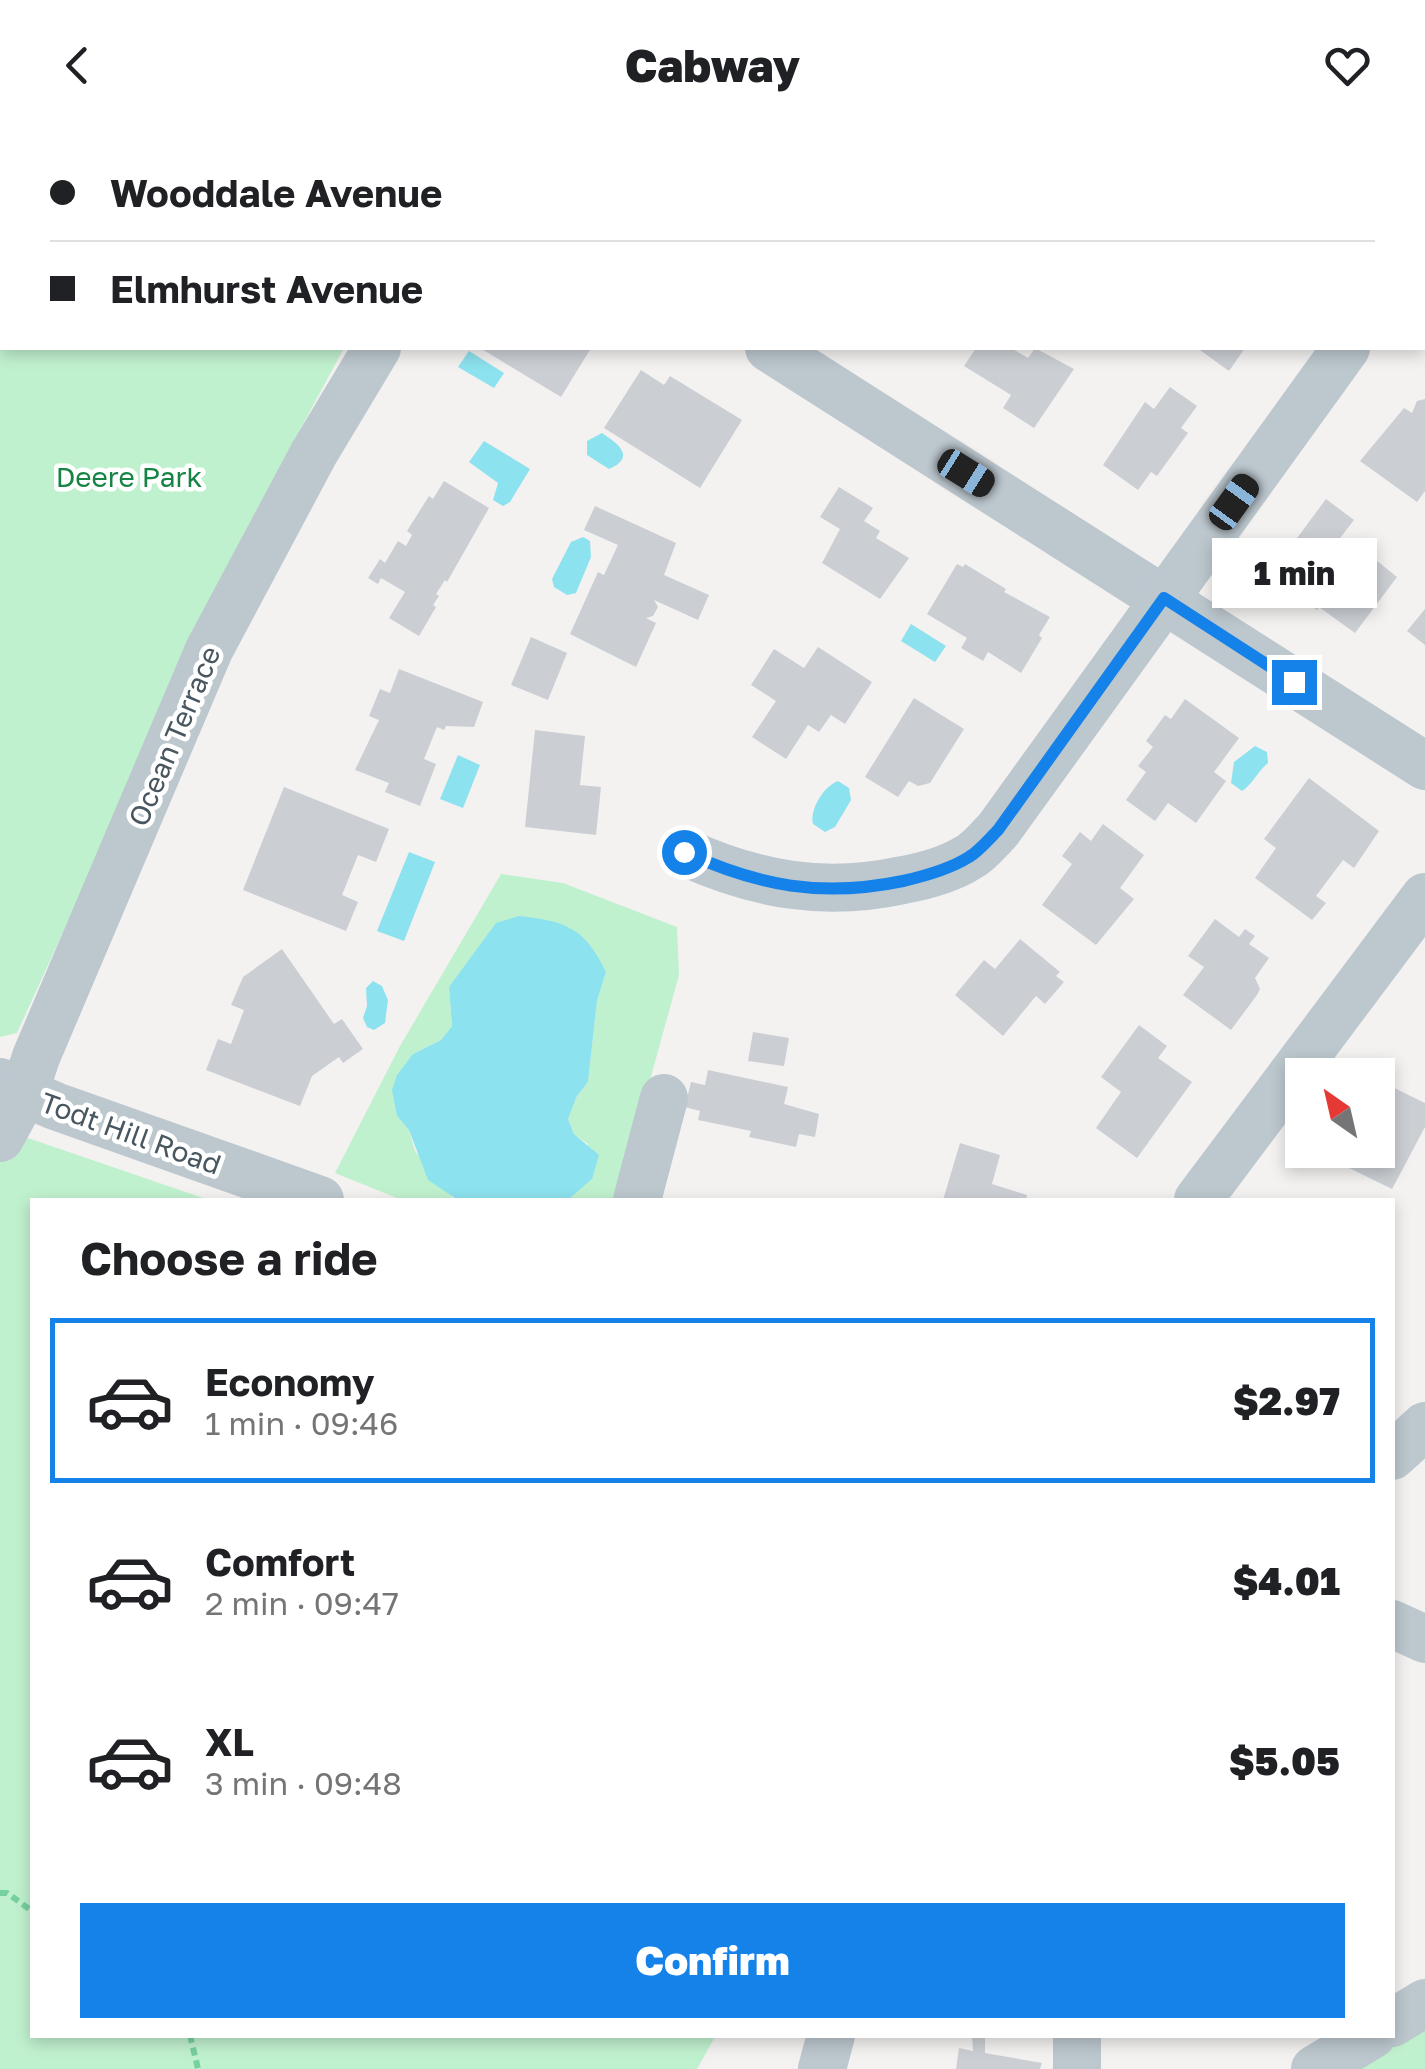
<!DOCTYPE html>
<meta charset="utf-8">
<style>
body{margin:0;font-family:"Golos Text",sans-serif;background:#f6f6f6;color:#202124;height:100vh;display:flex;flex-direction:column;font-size:38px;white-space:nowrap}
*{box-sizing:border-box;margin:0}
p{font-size:32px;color:#757577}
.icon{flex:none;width:55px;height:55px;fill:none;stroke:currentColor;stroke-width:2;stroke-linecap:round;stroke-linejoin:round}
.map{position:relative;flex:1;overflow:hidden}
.drawer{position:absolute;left:30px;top:1068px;width:1365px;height:840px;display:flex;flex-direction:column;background:#fff;border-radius:0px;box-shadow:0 5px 15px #0003}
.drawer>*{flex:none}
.hud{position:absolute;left:0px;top:0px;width:1425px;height:220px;box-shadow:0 5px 15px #0003;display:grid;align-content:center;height:220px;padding:0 50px;background:#fff}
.needle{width:65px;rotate:326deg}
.buttons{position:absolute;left:1285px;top:928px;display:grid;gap:20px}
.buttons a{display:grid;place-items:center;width:110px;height:110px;border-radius:0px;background:#fff;box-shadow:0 5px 15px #0003;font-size:50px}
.end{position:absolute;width:45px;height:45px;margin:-22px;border:12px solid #1582ea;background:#fff;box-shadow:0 0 0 5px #fff}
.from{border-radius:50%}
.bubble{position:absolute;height:70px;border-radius:0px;background:#fff;box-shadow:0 5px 15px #0003;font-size:32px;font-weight:800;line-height:70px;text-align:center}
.car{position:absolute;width:30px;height:60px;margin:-30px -15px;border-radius:12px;box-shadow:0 0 8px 2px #0007;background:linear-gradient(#222 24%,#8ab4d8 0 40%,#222 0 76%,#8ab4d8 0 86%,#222 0)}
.hud b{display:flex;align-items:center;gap:35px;height:95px;font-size:38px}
.hud b+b{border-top:2px solid #e0e0e0}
.hud i{width:25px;height:25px;background:#202124}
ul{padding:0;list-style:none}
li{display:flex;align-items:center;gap:30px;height:165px;margin:0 20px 15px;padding:0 30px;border:5px solid transparent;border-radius:0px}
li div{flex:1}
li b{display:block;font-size:38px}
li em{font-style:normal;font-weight:800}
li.selected{border-color:#1582ea}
li>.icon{width:90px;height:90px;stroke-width:1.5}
h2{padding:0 50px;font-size:45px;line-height:120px}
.cta{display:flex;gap:20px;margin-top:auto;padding:20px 50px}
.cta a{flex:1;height:115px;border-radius:0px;background:#1582ea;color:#fff;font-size:40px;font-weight:800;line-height:115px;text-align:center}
header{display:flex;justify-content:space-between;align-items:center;height:130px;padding:0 50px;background:#fff;font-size:45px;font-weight:800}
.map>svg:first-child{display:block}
</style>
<header><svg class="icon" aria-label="back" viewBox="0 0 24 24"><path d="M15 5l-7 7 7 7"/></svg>Cabway<svg class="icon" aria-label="heart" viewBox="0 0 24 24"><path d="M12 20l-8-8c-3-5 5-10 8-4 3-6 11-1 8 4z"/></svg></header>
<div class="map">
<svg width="1425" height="1939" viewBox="0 0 1425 1939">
<rect width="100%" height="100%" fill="#f4f1f1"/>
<!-- green -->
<g fill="#c0f1cf">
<polygon points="0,0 244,2 2,2 2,218 344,218 248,396 17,903 0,907"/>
<polygon points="501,744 563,753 677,797 679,845 617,1070 568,1070 592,1049 588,1014 574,1004 568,989 577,966 588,952 597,871 606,842 466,835 449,857 452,896 441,910 413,924 397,986 409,1000 415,1021 452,1067 458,1070 402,1070 335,1043 400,916"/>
<polygon points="25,1007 209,1070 32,1070 32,1905 716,1905 697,1939 0,1939 0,1029"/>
<polygon points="1425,1889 1425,1939 1339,1939"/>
</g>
<!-- water -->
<g fill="#8ce2ee">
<polygon points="469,221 504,243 494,258 458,237"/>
<path d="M 602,303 C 617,313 637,327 609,339 L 587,325 L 587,311 Z"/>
<polygon points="484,311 530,339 510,372 503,376 493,370 498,353 469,332"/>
<polygon points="583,407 590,411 591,427 576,463 567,465 554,457 552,449 571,412"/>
<polygon points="911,494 946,516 935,532 901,511"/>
<path d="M 1255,616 L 1267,622 L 1268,633 C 1257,642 1252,655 1242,661 L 1231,653 L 1234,632 Z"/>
<polygon points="458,625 480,635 463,678 440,669"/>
<path d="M 838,651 L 849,658 L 851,670 L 835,697 L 825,702 L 813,694 C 809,680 824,656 838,651 Z"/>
<polygon points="409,722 435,732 404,811 377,801"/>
<path d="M 519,786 C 566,791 585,798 606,842 L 597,871 L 588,952 L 577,966 L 568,989 L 574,1004 L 599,1025 L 592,1049 L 568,1070 L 458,1070 L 428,1050 L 409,1000 L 397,986 L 392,960 L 397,945 L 413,924 L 441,910 L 452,896 L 449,857 L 496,793 Z"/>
<polygon points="373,851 382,856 388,870 385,893 374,900 367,897 363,888 367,876 366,858"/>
</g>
<!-- building -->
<g fill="#cbcfd4">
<polygon points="480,218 591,218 561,267"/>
<polygon points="976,218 1011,218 1028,228 1035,218 1074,239 1034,298 1003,278 1011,265 964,236"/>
<polygon points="1197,218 1245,218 1229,241"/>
<polygon points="641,240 664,255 670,246 742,290 700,358 604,298"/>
<polygon points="1170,257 1197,276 1181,298 1188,303 1157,346 1151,342 1138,360 1103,335 1145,272 1154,279"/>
<polygon points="1425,269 1425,361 1417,372 1360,331 1404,278 1412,283 1417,271"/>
<polygon points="444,351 489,378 447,452 445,450 436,464 439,466 433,475 436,477 419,506 389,488 405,462 381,448 378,454 368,448 380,429 385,433 398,411 406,416 412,405 407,401 429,366 433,369"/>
<polygon points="839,357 873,378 864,391 880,401 876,408 909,428 880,469 822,433 840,399 820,387"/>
<polygon points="1326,369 1354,390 1337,412 1366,433 1371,426 1397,447 1355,503 1319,477 1317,480 1298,466 1302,461 1295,455 1281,458 1272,446 1273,438 1288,432 1295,424 1289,419"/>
<polygon points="595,376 676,413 664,445 709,465 698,490 654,470 658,477 653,486 646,488 656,493 636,537 570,504 598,442 604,445 618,415 584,400"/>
<polygon points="957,434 963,437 965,434 1006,459 1004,462 1050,487 1039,505 1042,508 1021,543 988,522 983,531 961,518 967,508 927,484"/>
<polygon points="1425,479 1425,515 1407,501"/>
<polygon points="531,507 567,523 548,570 511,555"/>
<polygon points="818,517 872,552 845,594 831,585 819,602 808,595 786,629 752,607 776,571 751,555 774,519 804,538"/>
<polygon points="399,539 483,572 474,597 446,596 444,600 437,597 424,629 436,634 420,676 385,662 389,653 355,640 379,590 369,586 380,559 390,563"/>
<polygon points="914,568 964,599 930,653 918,656 909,651 898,667 865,647"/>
<polygon points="1185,569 1239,608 1214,642 1226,651 1196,693 1168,673 1155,691 1126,670 1146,642 1138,636 1153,617 1146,611 1165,585 1171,589"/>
<polygon points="535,600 585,606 580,655 601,657 596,705 525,697"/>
<polygon points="1309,648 1379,701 1354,738 1343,730 1316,766 1326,773 1312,790 1255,748 1276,718 1264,709"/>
<polygon points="284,657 389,699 376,732 358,725 342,765 358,772 346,801 243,760"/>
<polygon points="1103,694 1144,725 1120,758 1134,769 1096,815 1042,775 1072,734 1062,726 1080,702 1091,711"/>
<polygon points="1215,789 1239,807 1245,799 1255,806 1249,814 1269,828 1255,848 1260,859 1257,865 1231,900 1183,865 1204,837 1188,826"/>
<polygon points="1020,809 1060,842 1056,846 1064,852 1045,874 1036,866 1003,906 955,865 984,830 995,839"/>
<polygon points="282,819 334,894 342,889 363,919 343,933 339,927 312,946 300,976 206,940 218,909 231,914 244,880 231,875 243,847"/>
<polygon points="1139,895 1167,916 1158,928 1192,952 1137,1028 1096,998 1121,962 1101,947"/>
<polygon points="753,902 789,908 784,936 748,931"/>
<polygon points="708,940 788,957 784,974 819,984 815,1007 799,1004 796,1017 749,1007 751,1001 698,990 700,981 685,977 691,952 705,955"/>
<polygon points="1380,951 1425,973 1425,997 1392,1059 1345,1036 1353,1020 1378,1020"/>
<polygon points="960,1013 1000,1025 992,1054 1027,1065 1026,1070 943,1070"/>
<polygon points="972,1905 985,1905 985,1923 1042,1933 1040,1939 956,1939 959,1918 973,1921"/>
</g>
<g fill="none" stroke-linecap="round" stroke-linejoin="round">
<!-- path -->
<g stroke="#77d09d" stroke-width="6" stroke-dasharray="8 5" stroke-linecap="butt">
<polyline points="0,1763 7,1763 32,1781"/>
<polyline points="190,1905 198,1939"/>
</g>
<!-- minor -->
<g stroke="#bcc7ce" stroke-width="48">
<polyline points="261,0 264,2"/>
<polyline points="508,2 510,0"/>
<polyline points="1422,112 1425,109"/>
<polyline points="769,218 1425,636"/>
<path d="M 684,722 C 756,755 825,767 903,750 C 925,746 950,739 969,727 C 980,721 989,709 998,700 L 1346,218"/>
<polyline points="0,952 55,976 320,1070"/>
<polyline points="0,1008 24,964 36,927 209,520 314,323 377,218"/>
<polyline points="637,1070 664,968"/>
<polyline points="1198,1070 1425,767"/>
<polyline points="1392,1326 1425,1296"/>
<polyline points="1392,1494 1425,1509"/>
<polyline points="1392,1893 1425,1873"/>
<polyline points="1077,1905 1077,1939"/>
<polyline points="822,1939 831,1905"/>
<polyline points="1315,1939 1372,1905"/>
</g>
</g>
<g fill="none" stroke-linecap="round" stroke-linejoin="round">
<!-- route -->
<path stroke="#1582ea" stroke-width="12" d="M 684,722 C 759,756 821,768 903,751 C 925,746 950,739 969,727 C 979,721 989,709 998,700 L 1164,468 L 1294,552"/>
</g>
<g text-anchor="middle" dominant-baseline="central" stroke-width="9" stroke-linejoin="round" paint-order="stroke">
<!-- park labels -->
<g font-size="28" fill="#168444" stroke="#fff">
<text x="129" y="346">Deere Park</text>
</g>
<!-- street labels -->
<g font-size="28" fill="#48565f" stroke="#fff">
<text transform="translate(174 606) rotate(-67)">Ocean Terrace</text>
<text transform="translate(131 1003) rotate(20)">Todt Hill Road</text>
</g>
</g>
</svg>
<div class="buttons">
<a><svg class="needle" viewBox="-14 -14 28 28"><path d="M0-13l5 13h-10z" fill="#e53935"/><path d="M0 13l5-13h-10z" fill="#757577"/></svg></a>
</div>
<i class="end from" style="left:684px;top:722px"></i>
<i class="end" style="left:1294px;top:552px"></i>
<div class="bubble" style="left:1212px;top:408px;width:165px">1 min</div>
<i class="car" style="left:966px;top:343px;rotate:122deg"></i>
<i class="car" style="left:1234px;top:372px;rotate:36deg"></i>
<div class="hud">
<b><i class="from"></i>Wooddale Avenue</b>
<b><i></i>Elmhurst Avenue</b>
</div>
<section class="drawer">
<h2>Choose a ride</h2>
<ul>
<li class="selected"><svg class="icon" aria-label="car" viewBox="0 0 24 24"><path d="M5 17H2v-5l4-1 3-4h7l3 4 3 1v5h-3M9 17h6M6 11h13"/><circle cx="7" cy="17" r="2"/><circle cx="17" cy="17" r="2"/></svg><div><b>Economy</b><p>1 min · 09:46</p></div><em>$2.97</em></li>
<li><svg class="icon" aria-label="car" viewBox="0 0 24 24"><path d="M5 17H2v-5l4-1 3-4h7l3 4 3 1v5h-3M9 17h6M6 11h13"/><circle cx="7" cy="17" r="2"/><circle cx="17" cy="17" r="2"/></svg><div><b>Comfort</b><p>2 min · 09:47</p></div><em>$4.01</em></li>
<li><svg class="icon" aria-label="car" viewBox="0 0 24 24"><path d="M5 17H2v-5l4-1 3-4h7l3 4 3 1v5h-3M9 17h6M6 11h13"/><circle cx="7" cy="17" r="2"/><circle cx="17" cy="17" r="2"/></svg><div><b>XL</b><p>3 min · 09:48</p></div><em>$5.05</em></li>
</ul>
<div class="cta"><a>Confirm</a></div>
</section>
</div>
